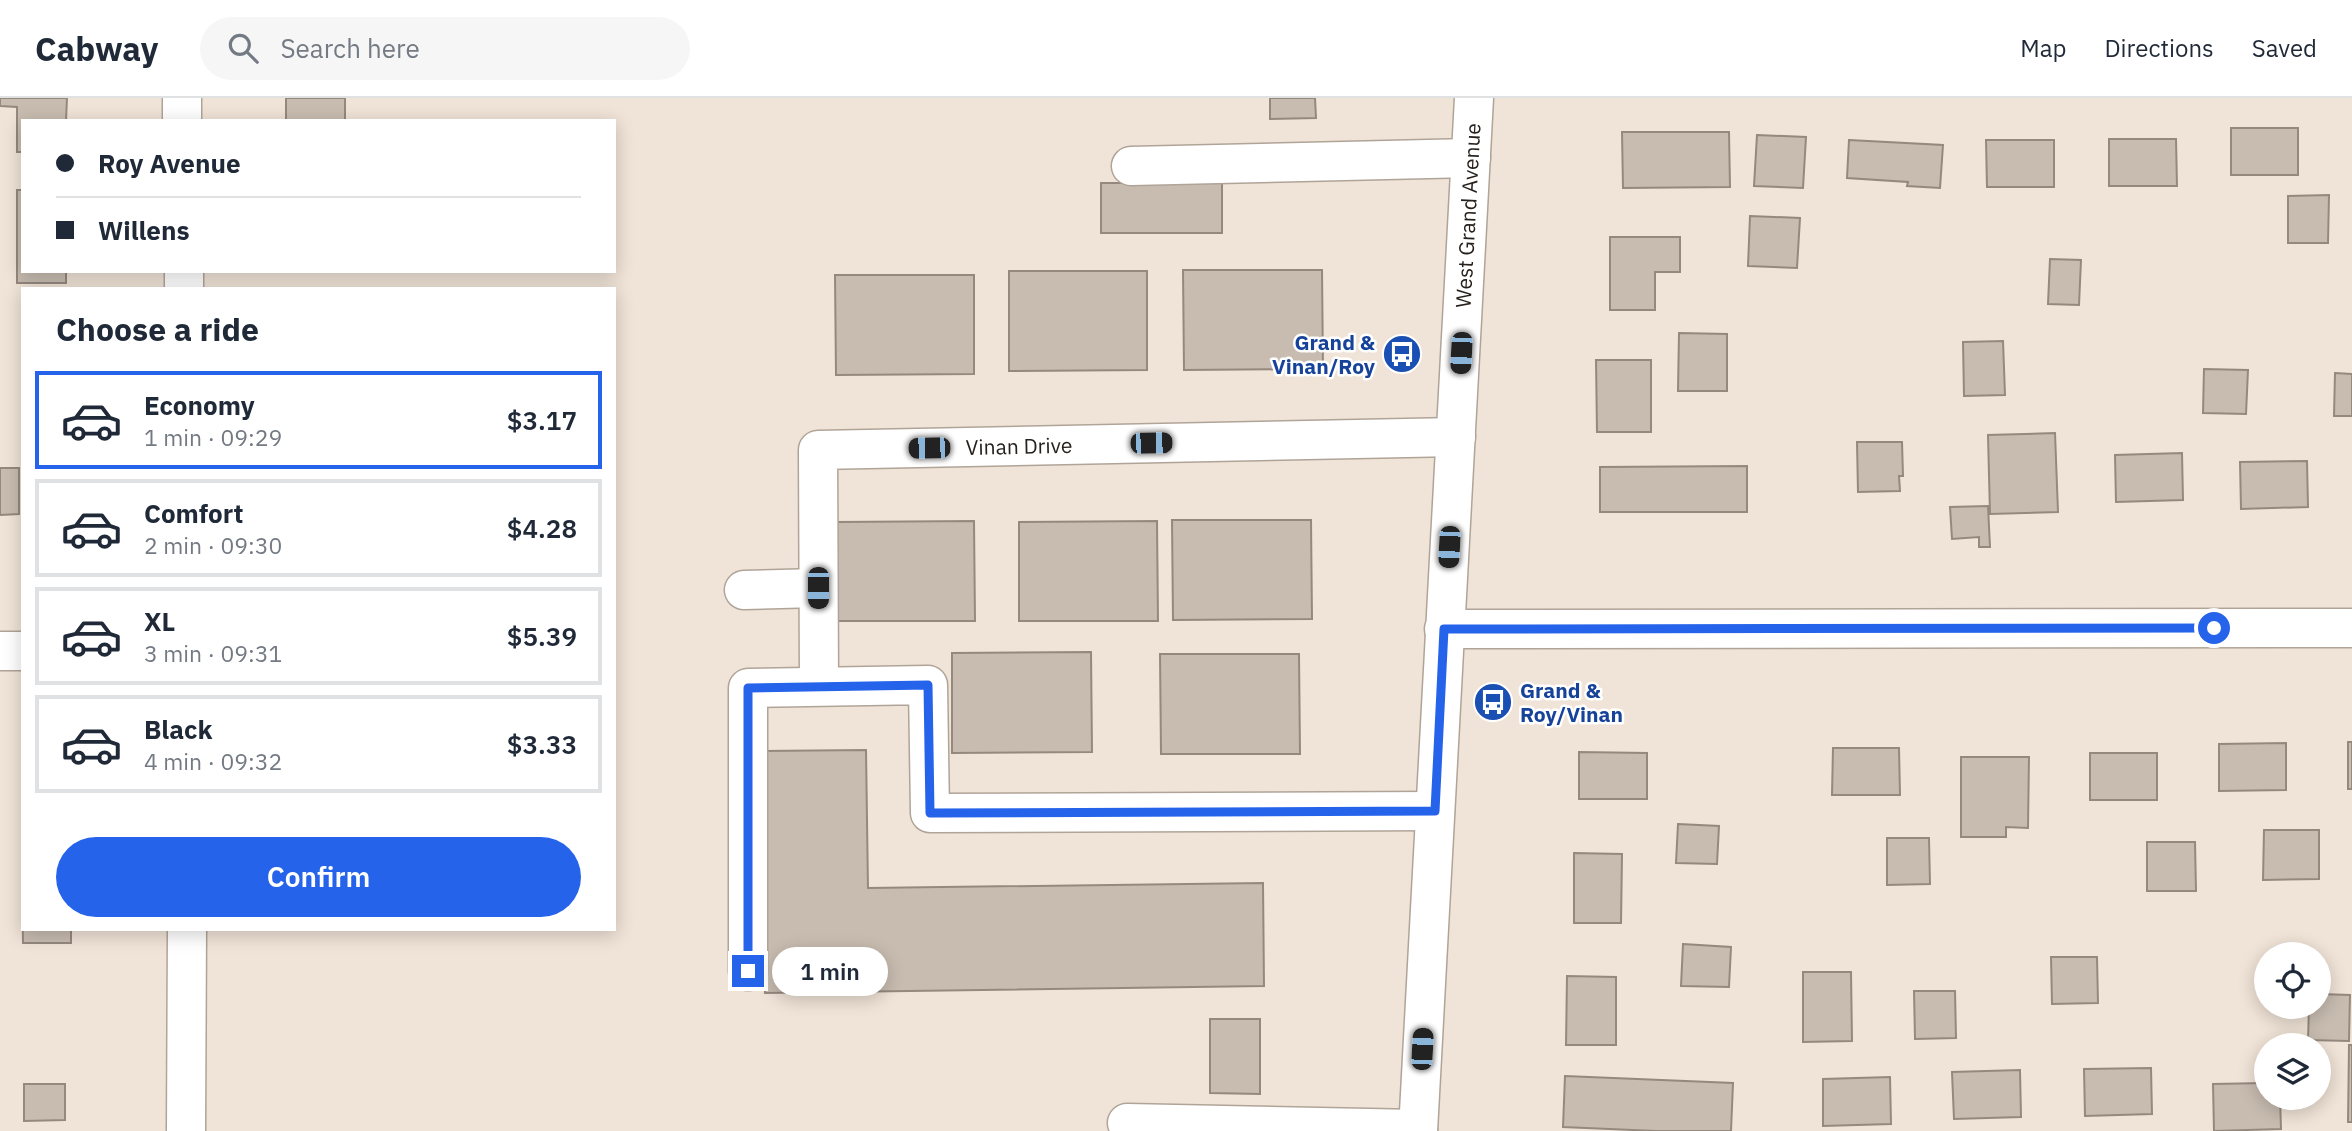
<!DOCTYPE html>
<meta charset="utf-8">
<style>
body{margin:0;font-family:"IBM Plex Sans",sans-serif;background:#f6f6f7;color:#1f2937;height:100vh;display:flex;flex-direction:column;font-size:26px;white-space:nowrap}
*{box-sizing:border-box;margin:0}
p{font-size:23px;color:#747a83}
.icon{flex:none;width:38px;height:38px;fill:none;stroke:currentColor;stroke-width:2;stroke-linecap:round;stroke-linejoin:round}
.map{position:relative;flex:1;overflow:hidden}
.panel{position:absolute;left:21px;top:189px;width:595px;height:644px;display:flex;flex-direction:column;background:#fff;border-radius:0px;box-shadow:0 4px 18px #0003}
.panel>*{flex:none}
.hud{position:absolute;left:21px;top:21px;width:595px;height:154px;border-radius:0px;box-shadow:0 4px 18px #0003;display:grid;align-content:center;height:154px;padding:0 35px;background:#fff}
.controls{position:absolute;left:2254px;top:844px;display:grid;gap:14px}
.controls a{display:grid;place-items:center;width:77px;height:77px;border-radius:50%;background:#fff;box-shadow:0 4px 18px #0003;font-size:35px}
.end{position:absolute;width:32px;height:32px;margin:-16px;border:9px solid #2563eb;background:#fff;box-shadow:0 0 0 4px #fff}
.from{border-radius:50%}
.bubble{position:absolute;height:49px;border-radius:24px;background:#fff;box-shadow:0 4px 18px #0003;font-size:23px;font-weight:600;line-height:49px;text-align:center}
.car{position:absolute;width:21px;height:42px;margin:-21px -10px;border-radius:9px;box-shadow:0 0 5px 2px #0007;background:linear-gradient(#222 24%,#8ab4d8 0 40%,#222 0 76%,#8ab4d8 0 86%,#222 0)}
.hud b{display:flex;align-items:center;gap:24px;height:66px;font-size:26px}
.hud b+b{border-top:2px solid #e0e1e3}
.hud i{width:18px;height:18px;background:#1f2937}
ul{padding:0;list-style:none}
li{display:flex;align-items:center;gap:21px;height:98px;margin:0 14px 10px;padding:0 21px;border:4px solid #e0e1e3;border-radius:0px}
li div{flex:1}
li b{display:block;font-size:26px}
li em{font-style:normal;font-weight:600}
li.current{border-color:#2563eb}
li>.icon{width:63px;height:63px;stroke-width:1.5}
h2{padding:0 35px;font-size:32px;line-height:84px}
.action{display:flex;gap:14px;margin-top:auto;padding:14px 35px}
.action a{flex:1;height:80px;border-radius:42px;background:#2563eb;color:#fff;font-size:28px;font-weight:600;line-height:80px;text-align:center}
header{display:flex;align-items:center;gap:42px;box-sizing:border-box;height:98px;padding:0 35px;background:#fff;border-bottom:2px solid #e0e1e3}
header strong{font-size:33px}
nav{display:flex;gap:38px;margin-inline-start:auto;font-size:24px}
.search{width:490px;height:63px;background:#f6f6f7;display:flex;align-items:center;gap:18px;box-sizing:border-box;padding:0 24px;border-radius:38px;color:#747a83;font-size:26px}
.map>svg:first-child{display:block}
</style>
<header>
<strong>Cabway</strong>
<div class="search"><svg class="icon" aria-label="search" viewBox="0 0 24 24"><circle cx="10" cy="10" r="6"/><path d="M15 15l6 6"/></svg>Search here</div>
<nav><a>Map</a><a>Directions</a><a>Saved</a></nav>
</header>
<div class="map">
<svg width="2352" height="1033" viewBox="0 0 2352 1033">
<rect width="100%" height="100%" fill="#f0e3d7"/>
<!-- building -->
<g fill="#c8bcb0" stroke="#95897e" stroke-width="2">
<polygon points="0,0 67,0 66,23 23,23 23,54 17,54 17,9 0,8"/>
<rect x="286" y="0" width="59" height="23"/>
<polygon points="1270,0 1315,0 1316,20 1270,21"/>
<rect x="2231" y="30" width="67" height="47"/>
<polygon points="1622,34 1729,34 1730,89 1623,90"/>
<polygon points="1757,37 1806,39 1803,90 1754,88"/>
<polygon points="2109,41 2176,41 2177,88 2109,88"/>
<polygon points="1849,42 1943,47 1940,90 1907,88 1908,84 1847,80"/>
<polygon points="1986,42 2054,42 2054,89 1987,89"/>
<rect x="1101" y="85" width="121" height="50"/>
<polygon points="17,92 23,92 23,173 66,173 66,185 17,185"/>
<polygon points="2329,97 2328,145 2288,145 2288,98"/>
<polygon points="1750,118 1800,120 1797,170 1748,168"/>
<polygon points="1610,139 1680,139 1680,174 1655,174 1655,212 1610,212"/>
<polygon points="2050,161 2081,162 2079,207 2048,206"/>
<polygon points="1183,172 1322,172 1323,271 1184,272"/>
<polygon points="1009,173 1147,173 1147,272 1009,273"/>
<polygon points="835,177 974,177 974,276 836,277"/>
<polygon points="1679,235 1727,236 1727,293 1678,293"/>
<polygon points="2003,243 2005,297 1964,298 1963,244"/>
<polygon points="1596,262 1651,262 1651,334 1597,334"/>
<polygon points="2204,271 2248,272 2246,316 2203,315"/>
<polygon points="2335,275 2352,276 2352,318 2334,318"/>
<polygon points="2055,335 2058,414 1990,416 1988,337"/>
<polygon points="1857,344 1902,344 1903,378 1899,378 1900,393 1858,394"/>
<polygon points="2182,355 2183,402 2116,404 2115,357"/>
<polygon points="2307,363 2308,409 2241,411 2240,364"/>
<polygon points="1747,368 1747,414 1600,414 1600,369"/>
<polygon points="0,370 19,370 19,416 0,417"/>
<polygon points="1988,408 1990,449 1979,449 1979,439 1952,441 1950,409"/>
<polygon points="1172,422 1311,422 1312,521 1173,522"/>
<polygon points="974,423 975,523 836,523 836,424"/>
<polygon points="1157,423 1158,523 1019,523 1019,424"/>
<polygon points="1091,554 1092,654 952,655 952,555"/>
<polygon points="1160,556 1299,556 1300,656 1161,656"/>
<rect x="2348" y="644" width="4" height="47"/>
<polygon points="2286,645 2286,692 2219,693 2219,646"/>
<polygon points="1833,650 1899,650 1900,697 1832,697"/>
<polygon points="866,652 868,790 1263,785 1264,888 765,895 762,653"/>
<polygon points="1579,654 1647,655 1647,701 1579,701"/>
<rect x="2090" y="655" width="67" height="47"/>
<polygon points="1961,659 2029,659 2028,730 2006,729 2006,739 1961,739"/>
<polygon points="1678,726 1719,728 1717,766 1676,765"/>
<polygon points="2264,732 2319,732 2319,781 2263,782"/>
<polygon points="1887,740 1929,740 1930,786 1887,787"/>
<polygon points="2147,744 2195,744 2196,793 2147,793"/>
<polygon points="1574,755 1622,756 1621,825 1574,825"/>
<polygon points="22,785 23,831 71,831 71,845 23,845"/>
<polygon points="1683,846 1731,849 1729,889 1681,888"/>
<polygon points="2051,859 2097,859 2098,905 2052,906"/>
<polygon points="1803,874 1851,874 1852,943 1803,944"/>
<polygon points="1567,878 1616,879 1616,947 1566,947"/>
<polygon points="1914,893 1955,893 1956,940 1915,941"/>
<polygon points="2319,896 2350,897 2349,943 2308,942 2309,908 2319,908"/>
<polygon points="1210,921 1260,921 1260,996 1210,995"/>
<polygon points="2349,947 2352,947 2352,1024 2348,1024"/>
<polygon points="2151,970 2152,1016 2085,1018 2084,971"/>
<polygon points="2020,972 2021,1019 1954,1021 1952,974"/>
<polygon points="1565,978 1733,985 1731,1033 1656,1033 1563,1029"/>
<polygon points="1890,979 1891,1026 1823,1028 1823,981"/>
<polygon points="2266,985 2266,999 2280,999 2281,1031 2214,1033 2213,986"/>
<polygon points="24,986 65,986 65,1022 24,1023"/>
</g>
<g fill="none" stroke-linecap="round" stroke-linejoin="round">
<!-- minor casing -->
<g stroke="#b0a498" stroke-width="41">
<g id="minor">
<polyline points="182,0 182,23"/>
<polyline points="1131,68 1471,60"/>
<polyline points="184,173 184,191"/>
<polyline points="744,492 818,490"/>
<polyline points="1444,531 2352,530"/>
<polyline points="0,553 23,553"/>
<path id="s1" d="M 819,587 L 818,352 L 1456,339"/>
<polyline points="748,873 748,590 928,587 930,715 1435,713"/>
<polyline points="1127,1025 1418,1031"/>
<polyline points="186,1033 187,831"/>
</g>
</g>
<!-- major casing -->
<g stroke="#b0a498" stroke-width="41">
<g id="major">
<path id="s2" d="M 1418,1033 L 1474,0"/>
</g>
</g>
<!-- minor -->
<use href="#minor" stroke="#fff" stroke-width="38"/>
<!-- major -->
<use href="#major" stroke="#fff" stroke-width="38"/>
</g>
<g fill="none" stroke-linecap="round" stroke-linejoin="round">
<!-- route -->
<polyline stroke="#2563eb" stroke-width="9" points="748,873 748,590 928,587 930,715 1435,713 1444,531 2214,530"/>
</g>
<!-- icons -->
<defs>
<g id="bus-disc" transform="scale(2.0125)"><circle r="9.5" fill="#1a4fb4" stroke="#fff"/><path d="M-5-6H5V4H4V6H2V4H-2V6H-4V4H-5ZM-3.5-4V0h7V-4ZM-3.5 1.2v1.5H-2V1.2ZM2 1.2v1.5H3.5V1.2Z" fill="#fff"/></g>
</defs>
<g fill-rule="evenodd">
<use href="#bus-disc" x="1402" y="256"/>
<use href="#bus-disc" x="1493" y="604"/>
</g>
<g text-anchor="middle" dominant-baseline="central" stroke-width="5" stroke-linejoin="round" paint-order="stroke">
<!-- street labels -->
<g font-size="21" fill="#26211d" stroke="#fff">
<text stroke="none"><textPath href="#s2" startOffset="917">West Grand Avenue</textPath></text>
<text stroke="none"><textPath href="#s1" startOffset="436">Vinan Drive</textPath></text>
</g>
<!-- transit labels -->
<g font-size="21" font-weight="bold" fill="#164399" stroke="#fff" text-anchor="end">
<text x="1375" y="244">Grand &amp;<tspan x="1375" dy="24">Vinan/Roy</tspan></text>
<text x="1520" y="592" text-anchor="start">Grand &amp;<tspan x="1520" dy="24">Roy/Vinan</tspan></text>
</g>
</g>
</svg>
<div class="controls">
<a><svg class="icon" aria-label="locate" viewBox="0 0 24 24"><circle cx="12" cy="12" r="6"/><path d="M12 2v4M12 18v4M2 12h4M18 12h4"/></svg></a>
<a><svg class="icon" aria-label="layers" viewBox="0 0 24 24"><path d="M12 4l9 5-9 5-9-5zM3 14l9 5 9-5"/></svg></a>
</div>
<i class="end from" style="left:2214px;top:530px"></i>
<i class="end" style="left:748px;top:873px"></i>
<div class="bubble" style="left:772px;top:849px;width:116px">1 min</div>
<i class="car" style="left:1461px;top:255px;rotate:183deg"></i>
<i class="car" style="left:1151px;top:345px;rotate:89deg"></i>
<i class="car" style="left:929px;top:350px;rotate:269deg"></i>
<i class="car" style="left:1449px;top:449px;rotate:183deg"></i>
<i class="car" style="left:818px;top:490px;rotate:180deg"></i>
<i class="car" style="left:1422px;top:951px;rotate:3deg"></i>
<div class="hud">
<b><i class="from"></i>Roy Avenue</b>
<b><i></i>Willens</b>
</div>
<section class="panel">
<h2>Choose a ride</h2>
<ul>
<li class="current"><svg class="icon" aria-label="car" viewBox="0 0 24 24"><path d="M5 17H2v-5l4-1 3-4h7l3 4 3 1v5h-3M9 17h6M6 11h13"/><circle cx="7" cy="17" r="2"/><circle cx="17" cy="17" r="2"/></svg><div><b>Economy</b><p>1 min · 09:29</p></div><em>$3.17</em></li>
<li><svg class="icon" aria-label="car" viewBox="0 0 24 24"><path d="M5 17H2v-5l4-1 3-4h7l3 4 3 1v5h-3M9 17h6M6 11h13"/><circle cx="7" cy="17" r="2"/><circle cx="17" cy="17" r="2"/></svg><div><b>Comfort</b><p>2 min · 09:30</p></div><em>$4.28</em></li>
<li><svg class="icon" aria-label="car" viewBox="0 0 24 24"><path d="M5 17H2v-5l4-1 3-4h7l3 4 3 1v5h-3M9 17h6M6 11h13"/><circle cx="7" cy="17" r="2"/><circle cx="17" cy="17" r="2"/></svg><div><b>XL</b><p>3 min · 09:31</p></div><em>$5.39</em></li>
<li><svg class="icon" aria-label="car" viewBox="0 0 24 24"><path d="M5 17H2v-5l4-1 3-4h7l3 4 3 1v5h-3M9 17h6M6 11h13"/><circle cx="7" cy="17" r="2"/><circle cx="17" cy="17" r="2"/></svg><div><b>Black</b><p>4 min · 09:32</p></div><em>$3.33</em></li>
</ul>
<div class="action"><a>Confirm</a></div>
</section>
</div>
